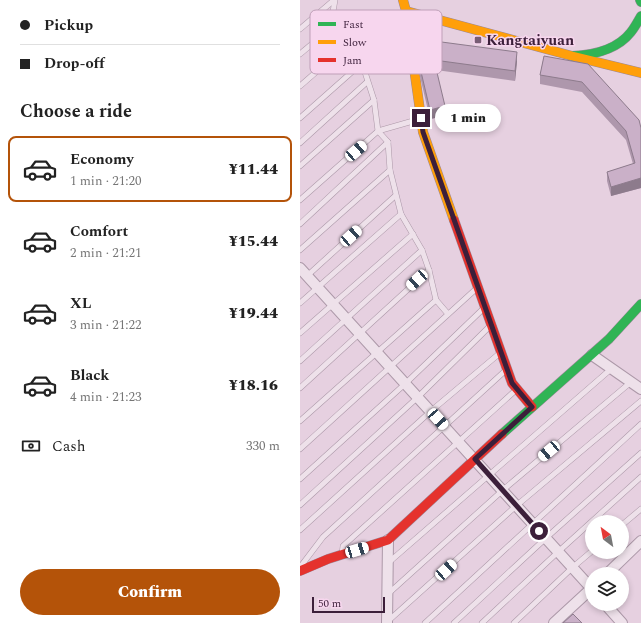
<!DOCTYPE html>
<meta charset="utf-8">
<style>
body{margin:0;font-family:Spectral,serif;background:#f2f2f2;color:#222;height:100vh;display:flex;flex-direction:column;font-size:15px;white-space:nowrap}
*{box-sizing:border-box;margin:0}
p{font-size:13px;color:#767676}
.icon{flex:none;width:22px;height:22px;fill:none;stroke:currentColor;stroke-width:2;stroke-linecap:round;stroke-linejoin:round}
.map{position:relative;flex:1;overflow:hidden}
.sheet{display:flex;flex-direction:column;background:#fff;width:300px}
.sheet>*{flex:none}
.hud{display:grid;align-content:center;height:88px;padding:0 20px;background:#fff}
.needle{width:26px;rotate:328deg}
.fabs{position:absolute;left:285px;top:515px;display:grid;gap:8px}
.fabs a{display:grid;place-items:center;width:44px;height:44px;border-radius:50%;background:#fff;box-shadow:0 2px 6px #0003;font-size:20px}
.scale{position:absolute;left:12px;bottom:10px;width:73px;box-sizing:border-box;padding-left:4px;border:2px solid #3c1f3a;border-top:0;font-size:11px;line-height:14px;white-space:nowrap;color:#3c1f3a;-webkit-text-stroke:3px #f7d6ee;paint-order:stroke}
.end{position:absolute;width:18px;height:18px;margin:-9px;border:5px solid #3c1f3a;background:#fff;box-shadow:0 0 0 2px #fff}
.from{border-radius:50%}
.bubble{position:absolute;height:28px;border-radius:14px;background:#fff;box-shadow:0 2px 6px #0003;font-size:13px;font-weight:800;line-height:28px;text-align:center}
.car{position:absolute;width:12px;height:24px;margin:-12px -6px;border-radius:5px;box-shadow:0 0 3px 1px #0007;background:linear-gradient(#fff 24%,#345 0 40%,#fff 0 76%,#345 0 86%,#fff 0)}
.hud b{display:flex;align-items:center;gap:14px;height:38px;font-size:15px}
.hud b+b{border-top:1px solid #e0e0e0}
.hud i{width:10px;height:10px;background:#222}
ul{padding:0;list-style:none}
li{display:flex;align-items:center;gap:12px;height:66px;margin:0 8px 6px;padding:0 12px;border:2px solid transparent;border-radius:8px}
li div{flex:1}
li b{display:block;font-size:15px}
li em{font-style:normal;font-weight:800}
li.selected{border-color:#b45309}
li>.icon{width:36px;height:36px;stroke-width:1.5}
h2{padding:0 20px;font-size:18px;line-height:48px}
.pay{display:flex;align-items:center;gap:10px;height:44px;padding:0 20px;font-size:15px}
.pay p{margin-inline-start:auto}
.primary-button{display:flex;gap:8px;margin-top:auto;padding:8px 20px}
.primary-button a{flex:1;height:46px;border-radius:24px;background:#b45309;color:#fff;font-size:16px;font-weight:800;line-height:46px;text-align:center}
main{display:flex;flex:1;min-height:0}
.map>svg:first-child{display:block}
</style>
<main>
<section class="sheet">
<div class="hud">
<b><i class="from"></i>Pickup</b>
<b><i></i>Drop-off</b>
</div>
<h2>Choose a ride</h2>
<ul>
<li class="selected"><svg class="icon" aria-label="car" viewBox="0 0 24 24"><path d="M5 17H2v-5l4-1 3-4h7l3 4 3 1v5h-3M9 17h6M6 11h13"/><circle cx="7" cy="17" r="2"/><circle cx="17" cy="17" r="2"/></svg><div><b>Economy</b><p>1 min · 21:20</p></div><em>¥11.44</em></li>
<li><svg class="icon" aria-label="car" viewBox="0 0 24 24"><path d="M5 17H2v-5l4-1 3-4h7l3 4 3 1v5h-3M9 17h6M6 11h13"/><circle cx="7" cy="17" r="2"/><circle cx="17" cy="17" r="2"/></svg><div><b>Comfort</b><p>2 min · 21:21</p></div><em>¥15.44</em></li>
<li><svg class="icon" aria-label="car" viewBox="0 0 24 24"><path d="M5 17H2v-5l4-1 3-4h7l3 4 3 1v5h-3M9 17h6M6 11h13"/><circle cx="7" cy="17" r="2"/><circle cx="17" cy="17" r="2"/></svg><div><b>XL</b><p>3 min · 21:22</p></div><em>¥19.44</em></li>
<li><svg class="icon" aria-label="car" viewBox="0 0 24 24"><path d="M5 17H2v-5l4-1 3-4h7l3 4 3 1v5h-3M9 17h6M6 11h13"/><circle cx="7" cy="17" r="2"/><circle cx="17" cy="17" r="2"/></svg><div><b>Black</b><p>4 min · 21:23</p></div><em>¥18.16</em></li>
</ul>
<div class="pay"><svg class="icon" aria-label="cash" viewBox="0 0 24 24"><path d="M3 7h18v10H3z"/><circle cx="12" cy="12" r="2"/></svg>Cash<p>330 m</p></div>
<div class="primary-button"><a>Confirm</a></div>
</section>
<div class="map">
<svg width="341" height="623" viewBox="0 0 341 623">
<rect width="100%" height="100%" fill="#e6d0e0"/>
<g fill="none" stroke-linecap="round" stroke-linejoin="round">
<!-- lane casing -->
<g stroke="#ac98a8" stroke-width="6">
<g id="lane">
<polyline points="35,0 30,29 47,45 62,63 74,100 78,131 88,142 90,170 101,214 122,250 129,270 136,300"/>
<polyline points="0,29 34,0"/>
<polyline points="0,54 30,29"/>
<polyline points="0,86 47,45"/>
<polyline points="0,118 62,63"/>
<polyline points="0,143 67,82"/>
<polyline points="0,166 74,100"/>
<polyline points="0,200 78,131 120,119"/>
<polyline points="0,224 88,142"/>
<polyline points="0,250 90,170"/>
<polyline points="7,276 95,196"/>
<polyline points="0,303 101,214"/>
<polyline points="0,333 113,234"/>
<polyline points="0,361 122,250"/>
<polyline points="0,388 129,270"/>
<polyline points="0,421 136,300 148,314"/>
<polyline points="0,449 177,288"/>
<polyline points="0,479 106,383 184,308"/>
<polyline points="0,505 118,397 190,326"/>
<polyline points="322,525 341,509"/>
<polyline points="0,530 131,411 200,353"/>
<polyline points="42,554 43,546 217,389"/>
<polyline points="88,563 311,369"/>
<polyline points="1,566 23,537 206,370"/>
<polyline points="89,593 203,490 331,382"/>
<polyline points="87,622 216,506 341,401"/>
<polyline points="125,623 341,424"/>
<polyline points="154,623 246,538 341,453"/>
<polyline points="182,623 258,552 341,477"/>
<polyline points="214,623 272,568 292,551"/>
</g>
</g>
<!-- street casing -->
<g stroke="#ac98a8" stroke-width="12">
<g id="street">
<polyline points="0,268 292,589"/>
<polyline points="292,355 341,389"/>
<polyline points="307,574 341,541"/>
<polyline points="305,604 322,623"/>
<polyline points="87,623 88,540"/>
<polyline points="254,623 292,588"/>
</g>
</g>
<!-- fast casing -->
<g stroke="#9b8898" stroke-width="10">
<g id="fast">
<polyline points="340,0 341,2"/>
<path d="M 272,56 C 294,55 317,50 331,32 C 335,27 338,21 341,16"/>
<polyline points="202,434 309,339 341,304"/>
</g>
</g>
<!-- slow casing -->
<g stroke="#9b8898" stroke-width="10">
<g id="slow">
<polyline points="103,0 106,11 123,132 154,220"/>
<polyline points="106,11 272,56 341,73"/>
</g>
</g>
<!-- jam casing -->
<g stroke="#9b8898" stroke-width="10">
<g id="jam">
<polyline points="154,220 212,383 232,407"/>
<polyline points="0,571 28,559 88,540 202,434"/>
</g>
</g>
<!-- lane -->
<use href="#lane" stroke="#eee1ea" stroke-width="5"/>
<!-- street -->
<use href="#street" stroke="#eee1ea" stroke-width="10"/>
<!-- fast -->
<use href="#fast" stroke="#30b455" stroke-width="9"/>
<!-- slow -->
<use href="#slow" stroke="#ff9f0a" stroke-width="9"/>
<!-- jam -->
<use href="#jam" stroke="#e5322d" stroke-width="9"/>
</g>
<!-- wall -->
<g fill="#ae97ac">
<polygon points="244,56 339,120 341,188 311,196 307,181 307,172 333,164 326,140 282,92 240,84 240,75"/>
<polygon points="118,59 217,61 215,81 136,70 145,116 130,119 118,68"/>
</g>
<!-- shaded-wall -->
<g fill="#8d7b8c">
<polygon points="217,52 217,61 215,81 215,71"/>
<polygon points="145,106 145,116 130,119 130,110"/>
<polygon points="341,178 341,188 311,196 311,187"/>
</g>
<!-- building -->
<g fill="#cab0c8" stroke="#8d7b8c">
<polygon points="134,41 217,52 215,71 134,60 145,106 130,110 118,59"/>
<polygon points="244,56 288,64 339,120 341,128 341,178 311,187 307,172 335,163 326,131 282,82 240,75"/>
<polygon points="273,614 282,623 263,623"/>
</g>
<g fill="none" stroke-linecap="round" stroke-linejoin="round">
<!-- route -->
<polyline stroke="#3c1f3a" stroke-width="5" points="121,118 123,132 212,383 232,407 175,459 239,531"/>
</g>
<!-- markers -->
<rect fill="#785d74" stroke="#f7d6ee" stroke-width="1.5" x="174" y="36" width="8" height="8" rx="2"/>
<g text-anchor="middle" dominant-baseline="central" stroke-width="3" stroke-linejoin="round" paint-order="stroke">
<!-- poi labels -->
<g font-size="15" font-weight="bold" fill="#3c1f3a" stroke="#f7d6ee" text-anchor="start">
<text x="186" y="40">Kangtaiyuan</text>
</g>
</g>
<!-- legend -->
<rect x="10" y="10" width="132" height="64" rx="6" fill="#f7d6ee" stroke="#bf9fb8" stroke-width="1"/>
<rect x="18" y="22" width="18" height="4" fill="#30b455"/>
<rect x="18" y="40" width="18" height="4" fill="#ff9f0a"/>
<rect x="18" y="58" width="18" height="4" fill="#e5322d"/>
<g font-size="11" fill="#3c1f3a">
<text x="43" y="28">Fast</text>
<text x="43" y="46">Slow</text>
<text x="43" y="64">Jam</text>
</g>
</svg>
<div class="fabs">
<a><svg class="needle" viewBox="-14 -14 28 28"><path d="M0-13l5 13h-10z" fill="#e53935"/><path d="M0 13l5-13h-10z" fill="#767676"/></svg></a>
<a><svg class="icon" aria-label="layers" viewBox="0 0 24 24"><path d="M12 4l9 5-9 5-9-5zM3 14l9 5 9-5"/></svg></a>
</div>
<div class="scale">50 m</div>
<i class="end from" style="left:239px;top:531px"></i>
<i class="end" style="left:121px;top:118px"></i>
<div class="bubble" style="left:135px;top:104px;width:66px">1 min</div>
<i class="car" style="left:56px;top:151px;rotate:49deg"></i>
<i class="car" style="left:51px;top:236px;rotate:48deg"></i>
<i class="car" style="left:117px;top:280px;rotate:228deg"></i>
<i class="car" style="left:138px;top:419px;rotate:138deg"></i>
<i class="car" style="left:249px;top:451px;rotate:230deg"></i>
<i class="car" style="left:57px;top:550px;rotate:73deg"></i>
<i class="car" style="left:146px;top:570px;rotate:48deg"></i>
</div>
</main>
